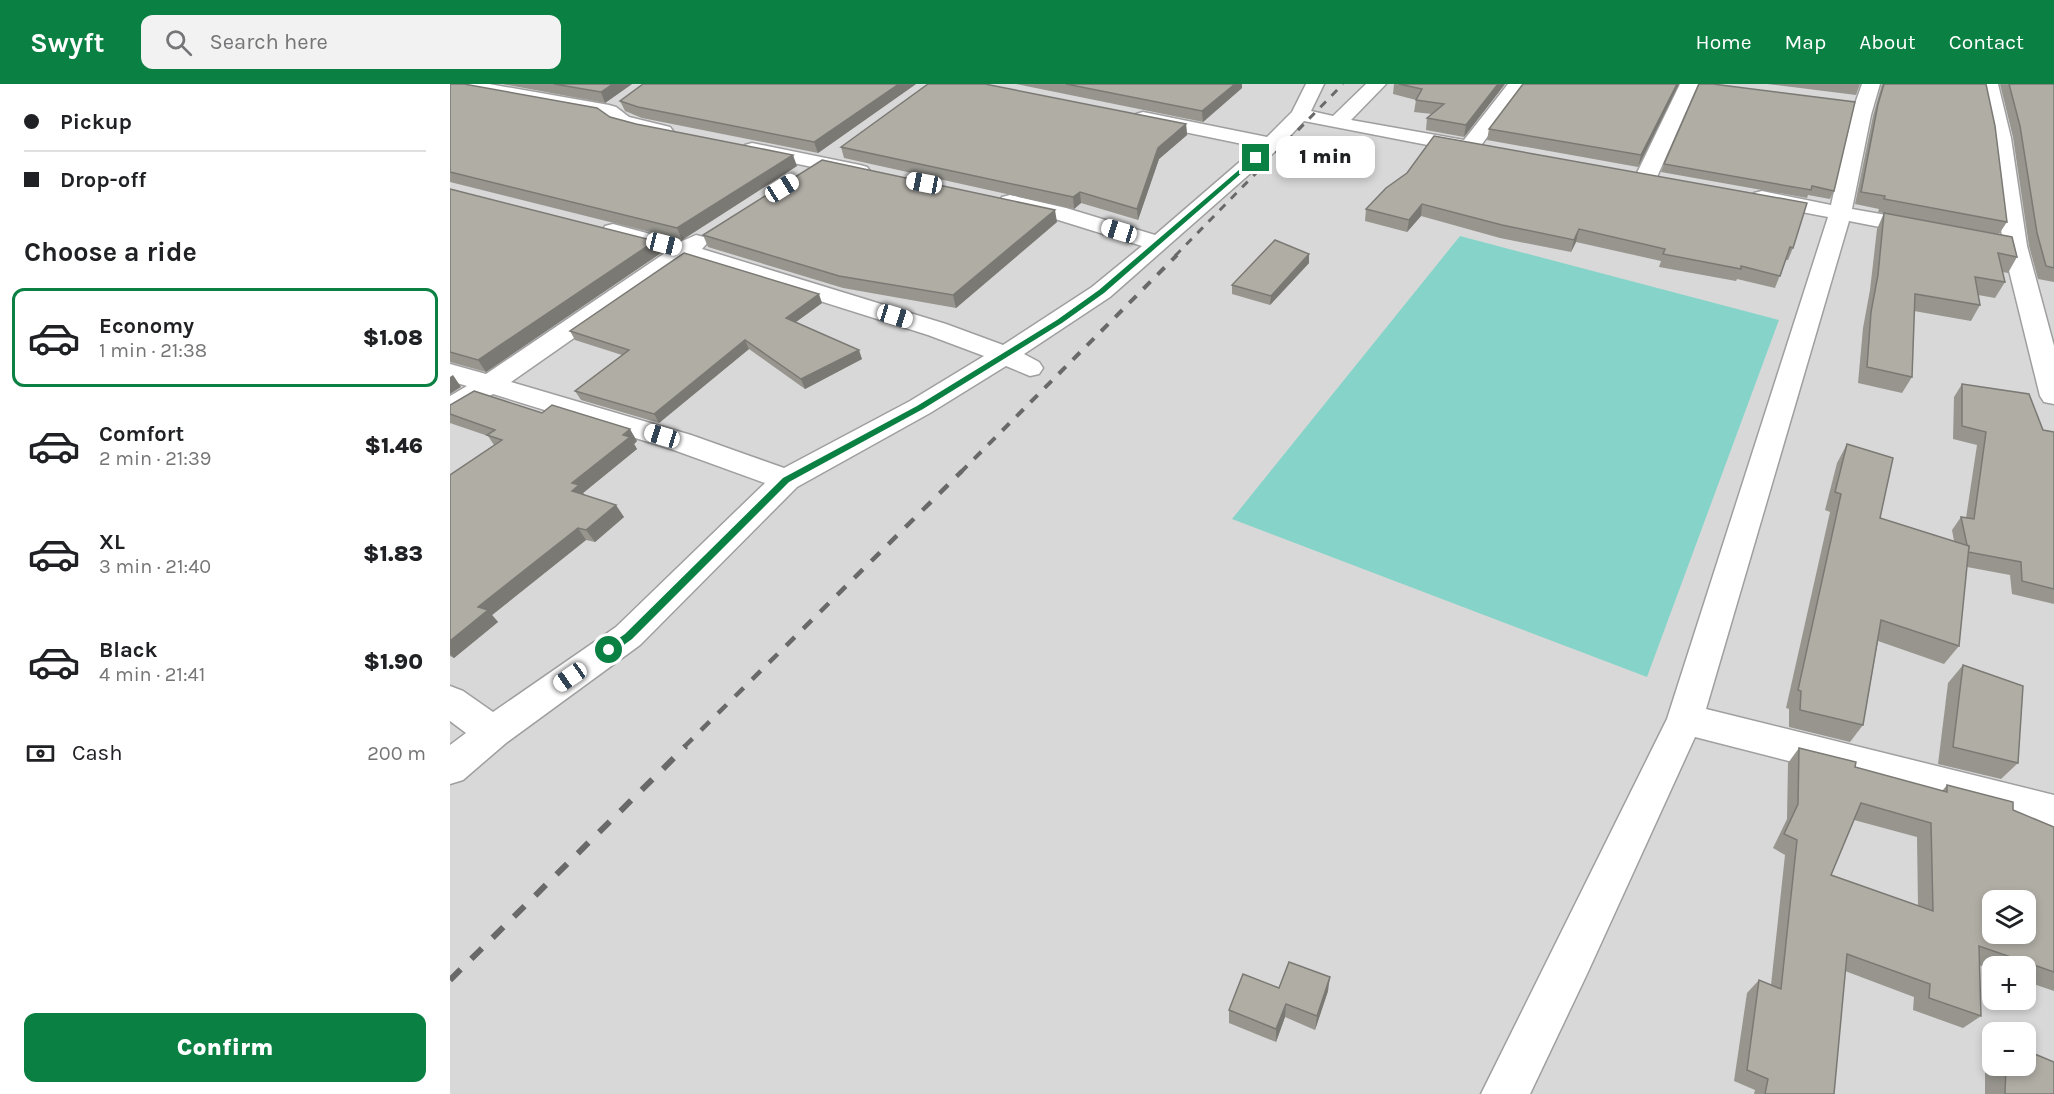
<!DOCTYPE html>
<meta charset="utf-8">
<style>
body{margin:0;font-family:Karla,sans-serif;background:#f2f2f2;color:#202124;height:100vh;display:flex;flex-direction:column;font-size:22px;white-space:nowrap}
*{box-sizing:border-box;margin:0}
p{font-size:20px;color:#757577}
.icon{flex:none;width:33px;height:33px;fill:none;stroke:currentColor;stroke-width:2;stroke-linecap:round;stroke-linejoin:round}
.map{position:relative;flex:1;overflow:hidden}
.panel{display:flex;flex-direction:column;background:#fff;width:450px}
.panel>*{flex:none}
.hud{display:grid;align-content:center;height:132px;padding:0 24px;background:#fff}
.buttons{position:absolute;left:1532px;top:806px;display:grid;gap:12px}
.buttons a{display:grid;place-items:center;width:54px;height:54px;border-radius:12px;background:#fff;box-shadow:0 3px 9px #0003;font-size:30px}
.end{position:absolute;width:27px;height:27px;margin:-14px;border:8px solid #0b8043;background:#fff;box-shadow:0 0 0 3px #fff}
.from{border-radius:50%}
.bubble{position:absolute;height:42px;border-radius:12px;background:#fff;box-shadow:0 3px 9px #0003;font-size:20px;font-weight:800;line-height:42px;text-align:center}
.car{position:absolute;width:18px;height:36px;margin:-18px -9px;border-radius:8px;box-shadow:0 0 4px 2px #0007;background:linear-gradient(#fff 24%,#345 0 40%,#fff 0 76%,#345 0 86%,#fff 0)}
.hud b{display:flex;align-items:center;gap:21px;height:57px;font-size:22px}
.hud b+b{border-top:2px solid #e0e0e0}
.hud i{width:15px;height:15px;background:#202124}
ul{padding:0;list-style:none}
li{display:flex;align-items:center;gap:18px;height:99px;margin:0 12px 9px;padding:0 12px;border:3px solid transparent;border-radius:12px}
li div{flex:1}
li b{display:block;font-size:22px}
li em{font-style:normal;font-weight:800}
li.active{border-color:#0b8043}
li>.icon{width:54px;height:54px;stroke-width:1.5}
h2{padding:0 24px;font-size:27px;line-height:72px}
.pay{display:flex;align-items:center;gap:15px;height:66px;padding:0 24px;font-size:22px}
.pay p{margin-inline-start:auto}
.button{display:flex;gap:12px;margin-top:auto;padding:12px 24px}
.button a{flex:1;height:69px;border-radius:12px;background:#0b8043;color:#fff;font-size:24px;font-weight:800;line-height:69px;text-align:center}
header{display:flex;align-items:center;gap:36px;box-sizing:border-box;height:84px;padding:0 30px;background:#0b8043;color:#fff}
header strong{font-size:28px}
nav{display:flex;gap:33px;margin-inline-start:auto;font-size:21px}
.search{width:420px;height:54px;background:#f2f2f2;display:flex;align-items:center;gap:15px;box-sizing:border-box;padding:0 21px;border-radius:12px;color:#757577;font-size:22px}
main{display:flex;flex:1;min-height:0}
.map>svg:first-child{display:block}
</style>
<header>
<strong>Swyft</strong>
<div class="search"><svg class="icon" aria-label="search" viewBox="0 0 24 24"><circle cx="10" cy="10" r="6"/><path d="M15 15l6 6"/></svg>Search here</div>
<nav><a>Home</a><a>Map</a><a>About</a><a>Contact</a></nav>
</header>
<main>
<section class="panel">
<div class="hud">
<b><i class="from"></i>Pickup</b>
<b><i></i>Drop-off</b>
</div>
<h2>Choose a ride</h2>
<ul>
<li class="active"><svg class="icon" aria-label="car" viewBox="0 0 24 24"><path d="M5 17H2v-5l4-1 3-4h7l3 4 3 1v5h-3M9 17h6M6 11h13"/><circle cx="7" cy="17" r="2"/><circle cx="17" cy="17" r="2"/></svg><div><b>Economy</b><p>1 min · 21:38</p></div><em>$1.08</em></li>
<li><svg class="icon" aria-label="car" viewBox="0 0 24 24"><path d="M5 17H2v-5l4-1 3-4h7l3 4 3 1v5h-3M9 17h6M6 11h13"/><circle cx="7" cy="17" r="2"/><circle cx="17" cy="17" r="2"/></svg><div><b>Comfort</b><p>2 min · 21:39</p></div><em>$1.46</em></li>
<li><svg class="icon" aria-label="car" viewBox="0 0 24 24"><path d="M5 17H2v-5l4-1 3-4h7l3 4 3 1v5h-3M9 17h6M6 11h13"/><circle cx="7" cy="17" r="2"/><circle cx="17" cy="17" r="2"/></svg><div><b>XL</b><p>3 min · 21:40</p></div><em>$1.83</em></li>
<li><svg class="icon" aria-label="car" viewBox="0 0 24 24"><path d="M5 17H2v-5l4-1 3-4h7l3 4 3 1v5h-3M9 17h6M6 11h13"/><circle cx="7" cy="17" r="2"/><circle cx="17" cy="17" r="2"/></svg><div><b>Black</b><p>4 min · 21:41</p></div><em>$1.90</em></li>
</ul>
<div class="pay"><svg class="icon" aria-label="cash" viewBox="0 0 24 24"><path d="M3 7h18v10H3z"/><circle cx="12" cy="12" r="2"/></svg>Cash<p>200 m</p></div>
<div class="button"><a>Confirm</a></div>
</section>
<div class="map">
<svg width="1604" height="1010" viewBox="0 0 1604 1010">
<rect width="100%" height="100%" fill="#ecebe1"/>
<!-- residential -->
<path fill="#d9d8d8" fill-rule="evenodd" d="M 0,0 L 1604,0 L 1604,1010 L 0,1010 ZM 1542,816 L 1575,816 L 1575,849 L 1542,849 ZM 1542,882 L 1575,882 L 1575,915 L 1542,915 ZM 1542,948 L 1575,948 L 1575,981 L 1542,981 Z"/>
<!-- pitch -->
<polygon fill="#86d4c9" points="1010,152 1329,236 1197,593 782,435"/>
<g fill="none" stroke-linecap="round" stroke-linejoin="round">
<!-- street casing -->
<g stroke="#9f9f9f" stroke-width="3">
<g id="street">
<polygon points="0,0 39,0 159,21 166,23 179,33 220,43 223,47 220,51 213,53 165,41 153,32 8,6 1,4"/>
<path d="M 856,0 L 874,0 L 861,27 L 883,32 L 916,0 L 936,0 L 901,36 L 1014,56 L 1058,0 L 1077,0 L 1032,60 L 1034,64 L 1031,68 L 1024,70 L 854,37 L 829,64 L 660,213 L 574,270 L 589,278 L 593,284 L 589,290 L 580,292 L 556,282 L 480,329 L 347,403 L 190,561 L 56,659 L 13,696 L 0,700 L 0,661 L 16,649 L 0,637 L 0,602 L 13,607 L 43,628 L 166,543 L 315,399 L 221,365 L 43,310 L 10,330 L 0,333 L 0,312 L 17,302 L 0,297 L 0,280 L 36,290 L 215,169 L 155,152 L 152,147 L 155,142 L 163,140 L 230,158 L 246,151 L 254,153 L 258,158 L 252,165 L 496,240 L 553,261 L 642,203 L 692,162 L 602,134 L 552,123 L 549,118 L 552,113 L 560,111 L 616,124 L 705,151 L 807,63 L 686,38 L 683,34 L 686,30 L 693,28 L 817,53 L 842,28 ZM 237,175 L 478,251 L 534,272 L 460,317 L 334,384 L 241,351 L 61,298 Z"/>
<polygon points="1230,0 1248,0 1207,93 1203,97 1196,99 1189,97 1185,93"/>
<polygon points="1412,0 1430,0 1421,31 1402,125 1476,138 1484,140 1487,145 1484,150 1476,152 1399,137 1256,625 1604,711 1604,745 1245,653 1137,890 1080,1010 1031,1010 1217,635 1378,133 1304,119 1301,114 1304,109 1312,107 1381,121 1401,31"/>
<polygon points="1530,0 1548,0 1561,54 1577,162 1604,262 1604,320 1594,318 1590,312 1553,162 1541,54"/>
<polygon points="302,59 410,81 417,83 420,87 417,91 410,93 295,69 292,65 295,61"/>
</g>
</g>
<!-- street -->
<use href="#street" fill="#fff" fill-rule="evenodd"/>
<!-- rail-far3 -->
<polyline stroke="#696969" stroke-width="3" stroke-dasharray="8 8" stroke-linecap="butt" points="725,172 893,0"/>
<!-- rail-far2 -->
<polyline stroke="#696969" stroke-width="4" stroke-dasharray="10 10" stroke-linecap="butt" points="510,389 727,171"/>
<!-- rail-far1 -->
<polyline stroke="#696969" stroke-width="4.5" stroke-dasharray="12 12" stroke-linecap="butt" points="234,663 512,387"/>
<!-- rail -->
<polyline stroke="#696969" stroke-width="6" stroke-dasharray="15 15" stroke-linecap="butt" points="0,896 236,662"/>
</g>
<!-- wall -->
<g fill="#97958e" fill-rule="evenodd">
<polygon points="0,0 160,33 347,82 232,156 0,98"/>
<polygon points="52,0 182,0 155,19"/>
<polygon points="466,0 368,69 192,34 175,27 170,17"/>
<polygon points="566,0 792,0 792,4 753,38"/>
<polygon points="944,0 1055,0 1014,53 976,46 977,34 982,30 964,28 966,16 943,10"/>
<polygon points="1229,0 1188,83 1037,56 1039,45"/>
<polygon points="1249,0 1384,107 1380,115 1358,111 1357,114 1211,88 1214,80"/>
<polygon points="1317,0 1410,0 1406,11"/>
<polygon points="1432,0 1536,0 1557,138 1549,150 1428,128 1429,125 1405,120 1423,32"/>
<polygon points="1550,0 1604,0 1604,199 1604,198 1588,195 1579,162 1563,53"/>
<polygon points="736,40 737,51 709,75 688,136 631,119 624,125 394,74 391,63"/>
<polygon points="936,104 1343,164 1338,176 1336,176 1325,204 1287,195 1286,197 1209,183 1211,177 1126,158 1121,168 1050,154 971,132 957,148 915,137 916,125"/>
<polygon points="0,105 211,169 36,288 0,278"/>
<polygon points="1434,129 1567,173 1558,189 1553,188 1555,198 1545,214 1528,211 1530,221 1521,237 1464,227 1462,293 1452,309 1408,299 1413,244 1420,206 1427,145"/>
<polygon points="607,138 506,224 393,204 258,163 253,151"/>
<polygon points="859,170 859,179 820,221 782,210 782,201"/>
<polygon points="372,219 346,238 412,275 355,305 299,265 209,339 131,316 125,307 172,271 125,256 120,247"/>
<polygon points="1512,300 1593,346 1604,348 1604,520 1562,510 1560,491 1517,483 1509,562 1494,580 1428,557 1413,641 1400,658 1339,643 1339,625 1336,624 1380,428 1375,426 1387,379 1397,360 1430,434 1504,457 1502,446 1511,433 1516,434 1527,361 1503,355 1504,313"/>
<polygon points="0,321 92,329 187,357 184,360 187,365 133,409 135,411 174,433 145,458 136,456 42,531 48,538 4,574 0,572 0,391 44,361 38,352 0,339"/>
<polygon points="1513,581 1568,679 1551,695 1488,680 1498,599"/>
<path d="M 1349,664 L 1405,683 L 1492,707 L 1497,701 L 1604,743 L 1604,907 L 1575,897 L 1575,882 L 1542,882 L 1542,886 L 1529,881 L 1531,932 L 1513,944 L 1463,926 L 1464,913 L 1395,887 L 1384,1010 L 1304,1010 L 1305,1006 L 1284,997 L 1297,909 L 1309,896 L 1321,901 L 1335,771 L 1323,764 L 1337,735 L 1338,679 ZM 1404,736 L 1467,753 L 1468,822 L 1381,791 Z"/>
<polygon points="829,904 878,907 865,946 835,933 826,958 779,939 779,926"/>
<polygon points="1542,967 1542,981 1575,981 1604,1010 1535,1010 1535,971"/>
</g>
<!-- shaded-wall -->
<g fill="#7b7974">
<polygon points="163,0 182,0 155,19 151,8"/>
<polygon points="449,0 466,0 368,69 364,58"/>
<polygon points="785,0 792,0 792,4 753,38 752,27"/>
<polygon points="1048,0 1055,0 1014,53 1016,41"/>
<polygon points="1227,0 1229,0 1188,83 1191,71"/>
<polygon points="736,40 737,51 709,75 688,136 687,125 708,64"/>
<polygon points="343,71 347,82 232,156 227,144"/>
<polygon points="630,108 631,119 624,125 623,113"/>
<polygon points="972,120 971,132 957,148 959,136"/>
<polygon points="605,126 607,138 506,224 503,211"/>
<polygon points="1129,145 1126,158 1121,168 1124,156"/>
<polygon points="205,157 211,169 36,288 28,276"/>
<polygon points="859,170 859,179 820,221 821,212"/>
<polygon points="369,210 372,219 339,243 336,234"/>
<polygon points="295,256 299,265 209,339 204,330"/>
<polygon points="409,266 412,275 355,305 351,295"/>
<polygon points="3,291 11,303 0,310 0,293"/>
<polygon points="180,345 187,357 184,360 187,365 133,409 136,414 122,407 122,399"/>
<polygon points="166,421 174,433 145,458 136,446"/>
<polygon points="128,444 136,456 42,531 48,538 4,574 0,570 0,557 28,523"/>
<polygon points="880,893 878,907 865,946 867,932"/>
<polygon points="836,920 835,933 826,958 826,945"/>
</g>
<!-- building -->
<g fill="#b0ada5" stroke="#7b7974" stroke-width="1.5" fill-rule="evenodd">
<polygon points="0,0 14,0 147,24 160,33 186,40 343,71 227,144 0,88"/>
<polygon points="104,0 163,0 151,8"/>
<polygon points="193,0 449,0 364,58 188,23 170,17"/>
<polygon points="478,0 535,0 736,40 708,64 687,125 630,108 623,113 391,63"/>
<polygon points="616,0 785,0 752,27"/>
<polygon points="949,0 1048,0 1016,41 977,34 994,20 966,16 972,5"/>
<polygon points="1073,0 1227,0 1191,71 1039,45"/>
<polygon points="1249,0 1263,0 1405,18 1384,107 1362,102 1361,106 1214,80"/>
<polygon points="1434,0 1536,0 1545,42 1557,138 1434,115 1435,112 1411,108 1428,20"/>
<polygon points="1559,0 1604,0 1604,184 1596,182 1587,149 1570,42"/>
<polygon points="984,52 1357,119 1343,164 1340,163 1330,192 1291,182 1291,185 1213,170 1215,165 1129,145 1124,156 1052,141 972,120 959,136 916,125 936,104 957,89"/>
<polygon points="372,76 605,126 503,211 389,192 253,151"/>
<polygon points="0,105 205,157 28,276 0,268"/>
<polygon points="1434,129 1562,153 1567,173 1548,169 1555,198 1525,193 1530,221 1465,210 1462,293 1417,283 1421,228 1428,191"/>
<polygon points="825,156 859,170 821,212 782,201"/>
<polygon points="234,169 369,210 336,234 409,266 351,295 295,256 204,330 125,307 179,266 120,247"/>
<polygon points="1512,300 1579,310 1593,346 1604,348 1604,505 1572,497 1571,478 1518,468 1519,462 1517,461 1511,433 1524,435 1536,348 1512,342"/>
<polygon points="24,307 92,329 102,321 180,345 173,351 180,353 122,399 129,401 122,407 166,421 136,446 128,444 28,523 38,526 0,557 0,391 52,356 37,351 45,346 0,330 0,321"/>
<polygon points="1397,360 1443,374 1430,434 1519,462 1509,562 1431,536 1413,641 1350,626 1351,607 1348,606 1391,410 1385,408"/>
<polygon points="1513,581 1573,602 1568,679 1503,663"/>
<path d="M 1349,664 L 1406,678 L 1405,683 L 1497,708 L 1497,701 L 1563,718 L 1563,726 L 1604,743 L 1604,888 L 1529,862 L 1531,932 L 1479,914 L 1480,900 L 1397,870 L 1384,1010 L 1315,1010 L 1318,995 L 1297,986 L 1309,896 L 1331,905 L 1347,756 L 1334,750 L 1348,720 ZM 1411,719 L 1481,739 L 1483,827 L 1381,791 ZM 1542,816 L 1575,816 L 1575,849 L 1542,849 Z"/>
<polygon points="839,878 880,893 867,932 836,920 826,945 779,926 793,890 829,904"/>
<polygon points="1575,966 1604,978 1604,1010 1555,1010 1556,981 1575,981"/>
</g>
<!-- route -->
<polygon fill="#0b8043" points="804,73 809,74 654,209 612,239 473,325 339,398 182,555 163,569 156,569 156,563 175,550 333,394 467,322 607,236 649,206"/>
</svg>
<div class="buttons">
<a><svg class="icon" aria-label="layers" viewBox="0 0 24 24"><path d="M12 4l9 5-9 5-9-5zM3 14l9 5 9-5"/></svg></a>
<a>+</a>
<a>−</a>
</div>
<i class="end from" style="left:159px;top:566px"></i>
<i class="end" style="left:806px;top:74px"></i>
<div class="bubble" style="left:826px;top:52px;width:99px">1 min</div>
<i class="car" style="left:474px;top:99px;rotate:281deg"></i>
<i class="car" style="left:332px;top:104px;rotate:58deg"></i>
<i class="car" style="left:669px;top:147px;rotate:287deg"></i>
<i class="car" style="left:214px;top:160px;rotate:104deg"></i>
<i class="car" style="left:445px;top:232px;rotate:107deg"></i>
<i class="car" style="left:212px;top:352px;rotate:287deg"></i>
<i class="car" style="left:120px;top:593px;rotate:235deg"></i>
</div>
</main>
